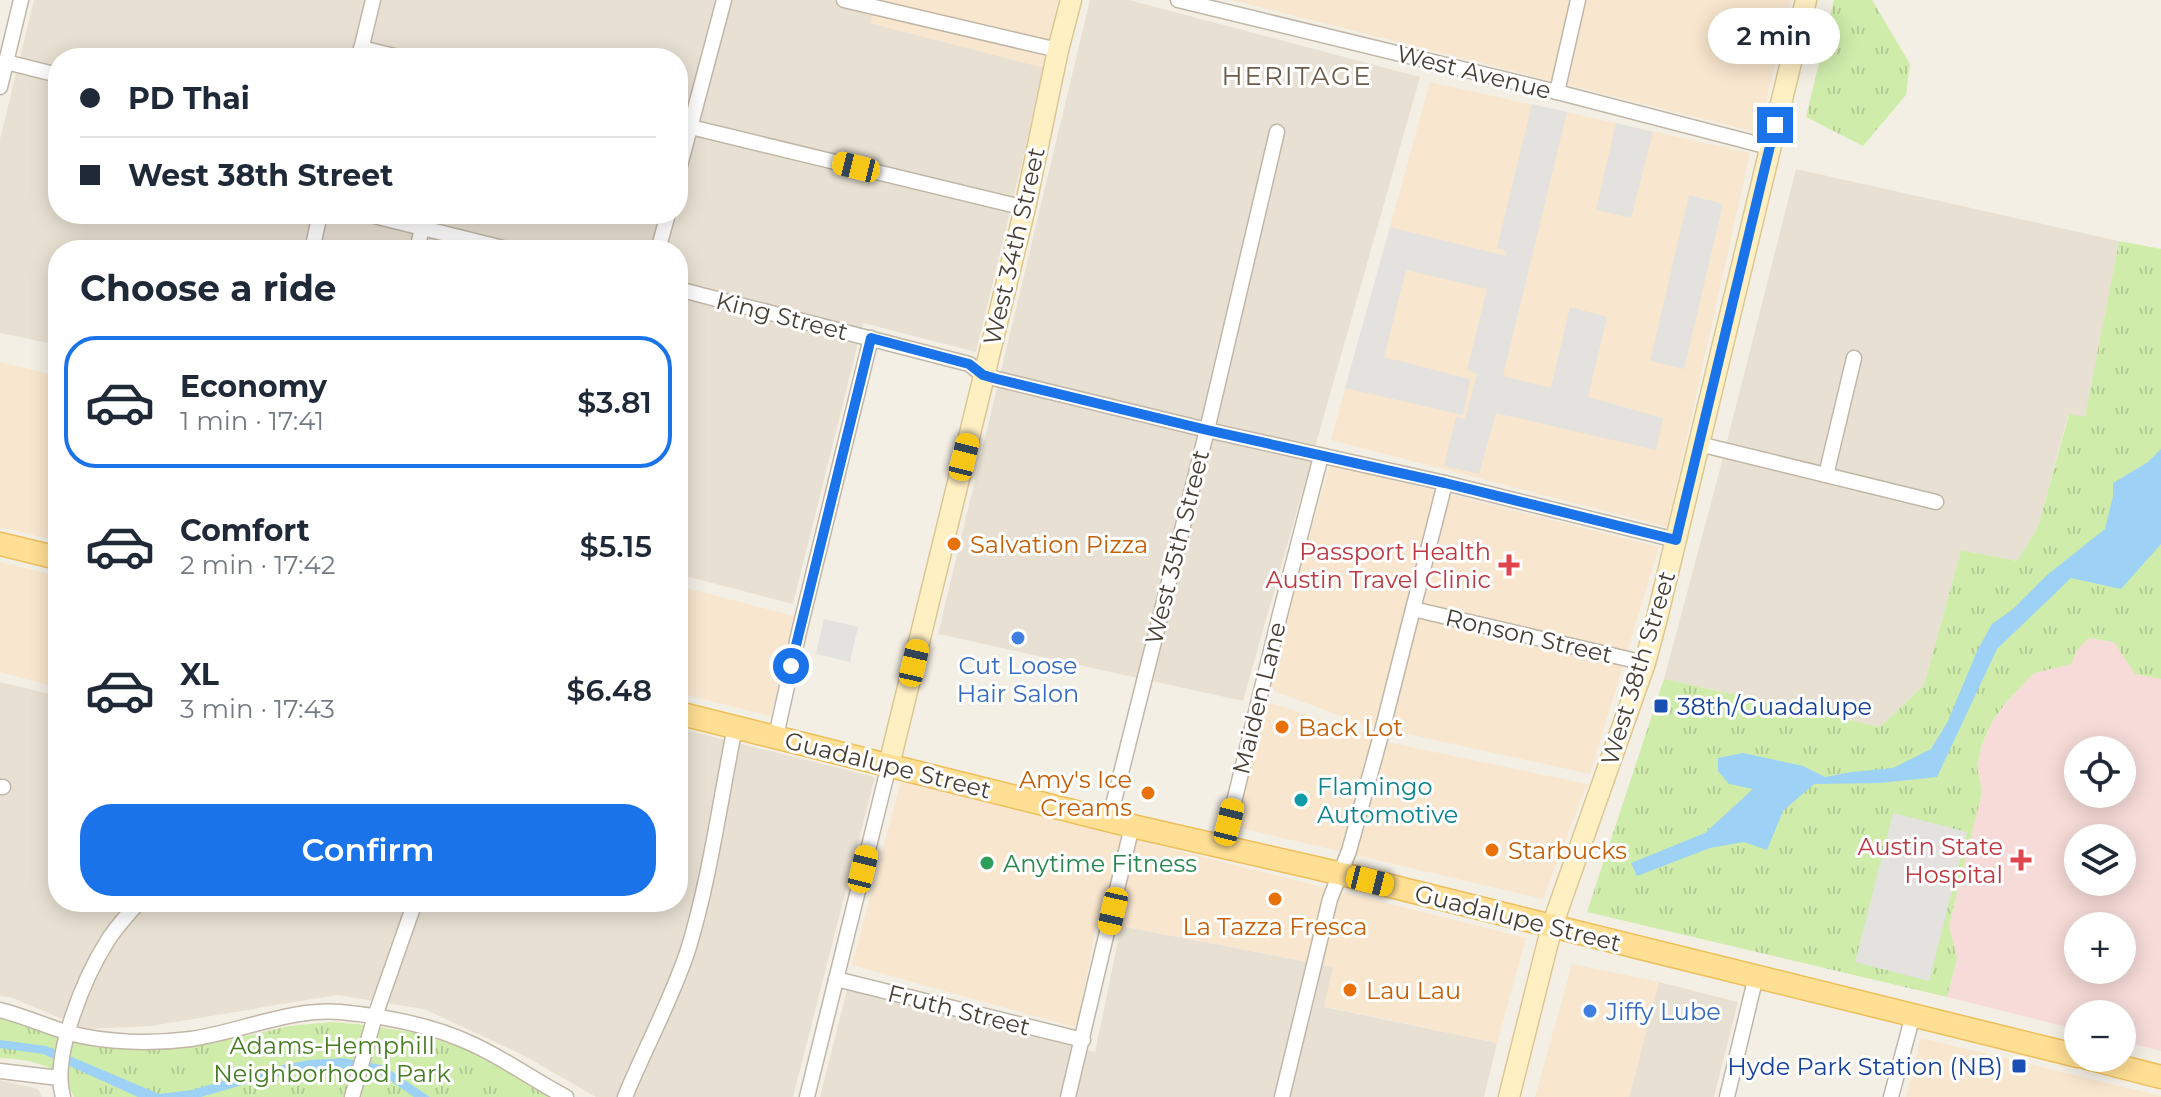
<!DOCTYPE html>
<meta charset="utf-8">
<style>
body{margin:0;font-family:Montserrat,sans-serif;background:#f6f6f7;color:#1f2937;height:100vh;display:flex;flex-direction:column;font-size:30px;white-space:nowrap}
*{box-sizing:border-box;margin:0}
p{font-size:26px;color:#747a83}
.icon{flex:none;width:44px;height:44px;fill:none;stroke:currentColor;stroke-width:2;stroke-linecap:round;stroke-linejoin:round}
.map{position:relative;flex:1;overflow:hidden}
.details{position:absolute;left:48px;top:240px;width:640px;height:672px;display:flex;flex-direction:column;background:#fff;border-radius:32px;box-shadow:0 4px 20px #0003}
.details>*{flex:none}
.banner{position:absolute;left:48px;top:48px;width:640px;height:176px;border-radius:32px;box-shadow:0 4px 20px #0003;display:grid;align-content:center;height:176px;padding:0 32px;background:#fff}
.controls{position:absolute;left:2064px;top:736px;display:grid;gap:16px}
.controls a{display:grid;place-items:center;width:72px;height:72px;border-radius:50%;background:#fff;box-shadow:0 4px 20px #0003;font-size:40px}
.end{position:absolute;width:36px;height:36px;margin:-18px;border:10px solid #1a73e8;background:#fff;box-shadow:0 0 0 4px #fff}
.from{border-radius:50%}
.bubble{position:absolute;height:56px;border-radius:28px;background:#fff;box-shadow:0 4px 20px #0003;font-size:26px;font-weight:600;line-height:56px;text-align:center}
.car{position:absolute;width:24px;height:48px;margin:-24px -12px;border-radius:10px;box-shadow:0 0 6px 2px #0007;background:linear-gradient(#f5c518 24%,#345 0 40%,#f5c518 0 76%,#345 0 86%,#f5c518 0)}
.banner b{display:flex;align-items:center;gap:28px;height:76px;font-size:30px}
.banner b+b{border-top:2px solid #e0e1e3}
.banner i{width:20px;height:20px;background:#1f2937}
ul{padding:0;list-style:none}
li{display:flex;align-items:center;gap:24px;height:132px;margin:0 16px 12px;padding:0 16px;border:4px solid transparent;border-radius:32px}
li div{flex:1}
li b{display:block;font-size:30px}
li em{font-style:normal;font-weight:600}
li.active{border-color:#1a73e8}
li>.icon{width:72px;height:72px;stroke-width:1.5}
h2{padding:0 32px;font-size:36px;line-height:96px}
.cta{display:flex;gap:16px;margin-top:auto;padding:16px 32px}
.cta a{flex:1;height:92px;border-radius:32px;background:#1a73e8;color:#fff;font-size:32px;font-weight:600;line-height:92px;text-align:center}
.map>svg:first-child{display:block}
</style>
<div class="map">
<svg width="2161" height="1097" viewBox="0 0 2161 1097">
<defs>
<pattern id="park-tufts" width="24" height="20" patternUnits="userSpaceOnUse" patternTransform="scale(2)"><rect width="24" height="20" fill="#cfecab"/><path d="M3 7l-1-3M5 7V3M7 7l1-3M15 17l-1-3M17 17v-4M19 17l1-3" fill="none" stroke="#b3cb94"/></pattern>
</defs>
<rect width="100%" height="100%" fill="#f4efe5"/>
<!-- residential -->
<g fill="#e8e1d3" fill-rule="evenodd">
<path d="M 34,0 L 876,0 L 871,23 L 1045,68 L 976,352 L 863,323 L 793,604 L 678,574 L 678,250 L 58,250 L 58,345 L 0,333 L 0,139 ZM 58,58 L 678,58 L 678,214 L 58,214 Z"/>
<polygon points="1090,0 1129,0 1420,77 1243,701 938,634"/>
<polygon points="1796,169 2119,241 2085,418 2068,415 2038,527 2017,561 1961,550 1924,685 1880,727 1664,679 1720,469"/>
<polygon points="0,682 58,696 58,902 678,902 678,728 875,777 793,1097 596,1097 523,1055 424,1009 337,995 151,1026 86,1029 10,997 0,996"/>
<polygon points="1121,926 1334,967 1325,1007 1497,1043 1484,1097 820,1097 847,990 1095,1052"/>
<polygon points="1659,982 1738,1002 1714,1097 1629,1097"/>
<polygon points="0,1080 38,1089 42,1097 0,1097"/>
</g>
<!-- commercial -->
<g fill="#f8e6ce">
<polygon points="876,0 1062,0 1045,68 870,23"/>
<polygon points="1231,0 1790,0 1759,133"/>
<polygon points="1430,82 1750,153 1667,527 1331,440"/>
<polygon points="0,362 58,376 58,541 0,527"/>
<polygon points="1330,464 1659,547 1590,774 1362,724 1266,688"/>
<polygon points="0,562 58,576 58,688 0,672"/>
<polygon points="678,586 794,616 771,716 678,693"/>
<polygon points="1265,701 1392,743 1587,784 1543,899 1236,827"/>
<polygon points="901,781 1526,938 1497,1043 1324,1006 1333,967 1097,921 1077,1028 852,965"/>
<polygon points="1572,964 1659,982 1629,1097 1535,1097"/>
<polygon points="1921,1038 2161,1096 2161,1097 1906,1097"/>
</g>
<!-- medical -->
<path fill="#f6dbd8" fill-rule="evenodd" d="M 2089,638 L 2114,642 L 2135,674 L 2161,679 L 2161,1051 L 2122,1041 L 2122,1014 L 2078,1014 L 2078,1030 L 1947,997 L 1957,959 L 1949,926 L 1982,792 L 1977,766 L 1982,744 L 1993,721 L 2007,701 L 2034,673 L 2072,664 L 2076,651 ZM 2078,750 L 2122,750 L 2122,794 L 2078,794 ZM 2078,838 L 2122,838 L 2122,882 L 2078,882 ZM 2078,926 L 2122,926 L 2122,970 L 2078,970 Z"/>
<!-- park -->
<g fill="url(#park-tufts)">
<polygon points="1834,0 1872,0 1910,64 1906,95 1863,146 1806,117"/>
<polygon points="2119,241 2161,249 2161,679 2135,674 2114,642 2089,638 2076,651 2072,664 2034,673 2007,701 1993,720 1982,744 1977,766 1982,792 1949,926 1957,959 1947,997 1587,912 1664,679 1880,727 1924,685 1961,550 2017,561 2038,527 2069,414 2085,417"/>
<path d="M 0,1017 L 178,1047 L 251,1035 L 289,1026 L 331,1022 L 357,1024 L 417,1033 L 460,1047 L 555,1097 L 74,1097 C 71,1091 68,1084 64,1079 C 49,1062 21,1059 0,1058 Z"/>
</g>
<!-- parking -->
<g fill="#e4e2de">
<polygon points="1532,104 1567,112 1503,376 1551,388 1570,307 1607,317 1588,397 1663,418 1656,450 1496,413 1479,474 1444,466 1456,417 1465,419 1477,374 1467,370 1487,289 1406,270 1384,357 1470,379 1463,415 1345,388 1390,227 1506,256 1506,251 1497,248"/>
<polygon points="1616,123 1653,132 1631,218 1596,210"/>
<polygon points="1689,195 1723,204 1684,369 1650,361"/>
<polygon points="824,619 858,627 850,662 816,654"/>
<polygon points="1893,813 1967,832 1929,981 1855,962"/>
</g>
<!-- water -->
<g fill="#9dd2f6">
<polygon points="2161,449 2161,544 2121,589 2071,578 1997,649 1937,777 1880,783 1814,784 1783,811 1767,850 1744,842 1710,848 1637,876 1631,863 1705,833 1753,789 1729,784 1718,771 1718,758 1743,753 1803,766 1825,777 1852,772 1893,768 1931,749 1947,723 1978,649 1992,624 2013,609 2047,575 2105,529 2113,496 2113,483 2148,462"/>
<polygon points="0,1040 46,1046 159,1094 192,1090 264,1069 309,1060 343,1058 382,1065 430,1097 414,1097 382,1075 339,1068 304,1071 256,1081 201,1097 138,1097 43,1054 0,1048"/>
</g>
<g fill="none" stroke-linecap="round" stroke-linejoin="round">
<!-- street casing -->
<g stroke="#c0b7a7" stroke-width="17">
<g id="street">
<polyline points="844,0 1058,50"/>
<polyline points="1178,0 1557,92 1769,147"/>
<polyline points="361,48 403,58"/>
<polyline points="359,58 373,0"/>
<polyline points="6,62 58,75"/>
<polyline points="0,87 21,0"/>
<polyline points="1557,92 1578,0"/>
<polyline points="678,124 1025,208"/>
<polyline points="678,173 724,0"/>
<polyline points="366,214 511,250"/>
<polyline points="312,250 320,214"/>
<polyline points="417,250 422,228"/>
<polyline points="658,250 668,214"/>
<polyline points="678,289 969,364 983,375 997,379 1207,430 1445,483 1676,540"/>
<polyline points="1699,444 1936,502"/>
<polyline points="1826,475 1854,358"/>
<polyline points="1413,609 1645,663"/>
<polyline points="776,736 799,632 871,338"/>
<polyline points="0,787 3,787"/>
<polyline points="1109,821 1207,430 1277,132"/>
<polyline points="1223,847 1280,614 1321,456"/>
<polyline points="836,979 1083,1040"/>
<path d="M 0,1010 C 24,1016 46,1026 69,1033 C 107,1043 152,1044 191,1039 C 240,1032 290,1008 340,1012 C 383,1016 431,1025 470,1043 C 504,1058 533,1080 566,1097"/>
<polyline points="0,1071 59,1078"/>
<path d="M 63,1097 C 51,1056 85,976 108,940 C 117,926 128,914 139,902"/>
<polyline points="352,1097 375,1016 415,902"/>
<path d="M 625,1097 C 645,1048 671,1001 688,950 C 710,878 720,801 735,727"/>
<polyline points="807,1097 889,765"/>
<polyline points="1068,1097 1132,826"/>
<polyline points="1282,1097 1330,899 1349,851 1381,735 1445,483"/>
<polyline points="1727,1097 1756,976"/>
<polyline points="1891,1097 1913,1015"/>
</g>
</g>
<!-- secondary casing -->
<g stroke="#dbc793" stroke-width="23">
<g id="secondary">
<polyline points="889,765 1025,208 1058,50 1071,0"/>
<polyline points="1509,1097 1552,926 1645,663 1657,618 1806,0"/>
</g>
</g>
<!-- primary casing -->
<g stroke="#edbf5b" stroke-width="25">
<g id="primary">
<polyline points="0,544 58,558"/>
<polyline points="678,713 1132,826 1342,874 2078,1056"/>
<polyline points="2087,1058 2161,1077"/>
</g>
</g>
<!-- street -->
<use href="#street" stroke="#fff" stroke-width="14"/>
<!-- secondary -->
<use href="#secondary" stroke="#fff0c4" stroke-width="20"/>
<!-- primary -->
<use href="#primary" stroke="#ffdf93" stroke-width="22"/>
</g>
<g fill="none" stroke-linecap="round" stroke-linejoin="round">
<!-- route -->
<polyline stroke="#1a73e8" stroke-width="10" points="791,666 871,338 969,364 983,375 997,379 1207,430 1445,483 1676,540 1775,125"/>
</g>
<!-- markers -->
<g fill="#e8710a" stroke="#fff" stroke-width="3">
<circle cx="954" cy="544" r="8"/>
<circle cx="1282" cy="727" r="8"/>
<circle cx="1148" cy="793" r="8"/>
<circle cx="1492" cy="850" r="8"/>
<circle cx="1275" cy="899" r="8"/>
<circle cx="1350" cy="990" r="8"/>
</g>
<g fill="#e0444e" stroke="#fff" stroke-width="3">
<path d="M1505 553h8v8h8v8h-8v8h-8v-8h-8v-8h8z"/>
<path d="M2017 848h8v8h8v8h-8v8h-8v-8h-8v-8h8z"/>
</g>
<g fill="#3f7fe0" stroke="#fff" stroke-width="3">
<circle cx="1018" cy="638" r="8"/>
<circle cx="1590" cy="1011" r="8"/>
</g>
<g fill="#1a4fb4" stroke="#fff" stroke-width="3">
<rect x="1653" y="698" width="16" height="16" rx="4"/>
<rect x="2011" y="1058" width="16" height="16" rx="4"/>
</g>
<circle fill="#0f9aa8" stroke="#fff" stroke-width="3" cx="1301" cy="800" r="8"/>
<circle fill="#2e9e5b" stroke="#fff" stroke-width="3" cx="987" cy="863" r="8"/>
<g text-anchor="middle" dominant-baseline="central" stroke-width="6" stroke-linejoin="round" paint-order="stroke">
<!-- street labels -->
<g font-size="24" fill="#473f34" stroke="#fff">
<text transform="translate(1474 72) rotate(14)">West Avenue</text>
<text transform="translate(1014 246) rotate(-77)">West 34th Street</text>
<text transform="translate(782 316) rotate(14)">King Street</text>
<text transform="translate(1177 547) rotate(-76)">West 35th Street</text>
<text transform="translate(1529 636) rotate(13)">Ronson Street</text>
<text transform="translate(1638 668) rotate(-73)">West 38th Street</text>
<text transform="translate(1259 698) rotate(-76)">Maiden Lane</text>
<text transform="translate(888 765) rotate(14)">Guadalupe Street</text>
<text transform="translate(1518 918) rotate(14)">Guadalupe Street</text>
<text transform="translate(959 1010) rotate(14)">Fruth Street</text>
</g>
<!-- food labels -->
<g font-size="24" fill="#c56008" stroke="#fff" text-anchor="start">
<text x="970" y="544">Salvation Pizza</text>
<text x="1298" y="727">Back Lot</text>
<text x="1132" y="779" text-anchor="end">Amy's Ice<tspan x="1132" dy="28">Creams</tspan></text>
<text x="1508" y="850">Starbucks</text>
<text x="1275" y="926" text-anchor="middle">La Tazza Fresca</text>
<text x="1366" y="990">Lau Lau</text>
</g>
<!-- health labels -->
<g font-size="24" fill="#be3a42" stroke="#fff" text-anchor="end">
<text x="1491" y="551">Passport Health<tspan x="1491" dy="28">Austin Travel Clinic</tspan></text>
<text x="2003" y="846">Austin State<tspan x="2003" dy="28">Hospital</tspan></text>
</g>
<!-- shop labels -->
<g font-size="24" fill="#366cbe" stroke="#fff">
<text x="1018" y="665">Cut Loose<tspan x="1018" dy="28">Hair Salon</tspan></text>
<text x="1606" y="1011" text-anchor="start">Jiffy Lube</text>
</g>
<!-- transit labels -->
<g font-size="24" fill="#164399" stroke="#fff" text-anchor="start">
<text x="1677" y="706">38th/Guadalupe</text>
<text x="2003" y="1066" text-anchor="end">Hyde Park Station (NB)</text>
</g>
<!-- culture labels -->
<g font-size="24" fill="#0d838f" stroke="#fff" text-anchor="start">
<text x="1317" y="786">Flamingo<tspan x="1317" dy="28">Automotive</tspan></text>
</g>
<!-- leisure labels -->
<g font-size="24" fill="#27864d" stroke="#fff" text-anchor="start">
<text x="1003" y="863">Anytime Fitness</text>
</g>
<!-- park labels -->
<g font-size="24" fill="#467d23" stroke="#fff">
<text x="332" y="1045">Adams-Hemphill<tspan x="332" dy="28">Neighborhood Park</tspan></text>
</g>
<!-- neighbourhood labels -->
<g font-size="26" letter-spacing="2" fill="#6b5d4b" stroke="#fff">
<text x="1297" y="76">HERITAGE</text>
</g>
</g>
</svg>
<div class="controls">
<a><svg class="icon" aria-label="locate" viewBox="0 0 24 24"><circle cx="12" cy="12" r="6"/><path d="M12 2v4M12 18v4M2 12h4M18 12h4"/></svg></a>
<a><svg class="icon" aria-label="layers" viewBox="0 0 24 24"><path d="M12 4l9 5-9 5-9-5zM3 14l9 5 9-5"/></svg></a>
<a>+</a>
<a>−</a>
</div>
<i class="end from" style="left:791px;top:666px"></i>
<i class="end" style="left:1775px;top:125px"></i>
<div class="bubble" style="left:1708px;top:8px;width:132px">2 min</div>
<i class="car" style="left:856px;top:167px;rotate:284deg"></i>
<i class="car" style="left:964px;top:457px;rotate:14deg"></i>
<i class="car" style="left:914px;top:663px;rotate:13deg"></i>
<i class="car" style="left:1229px;top:822px;rotate:14deg"></i>
<i class="car" style="left:863px;top:869px;rotate:14deg"></i>
<i class="car" style="left:1370px;top:881px;rotate:104deg"></i>
<i class="car" style="left:1113px;top:911px;rotate:193deg"></i>
<div class="banner">
<b><i class="from"></i>PD Thai</b>
<b><i></i>West 38th Street</b>
</div>
<section class="details">
<h2>Choose a ride</h2>
<ul>
<li class="active"><svg class="icon" aria-label="car" viewBox="0 0 24 24"><path d="M5 17H2v-5l4-1 3-4h7l3 4 3 1v5h-3M9 17h6M6 11h13"/><circle cx="7" cy="17" r="2"/><circle cx="17" cy="17" r="2"/></svg><div><b>Economy</b><p>1 min · 17:41</p></div><em>$3.81</em></li>
<li><svg class="icon" aria-label="car" viewBox="0 0 24 24"><path d="M5 17H2v-5l4-1 3-4h7l3 4 3 1v5h-3M9 17h6M6 11h13"/><circle cx="7" cy="17" r="2"/><circle cx="17" cy="17" r="2"/></svg><div><b>Comfort</b><p>2 min · 17:42</p></div><em>$5.15</em></li>
<li><svg class="icon" aria-label="car" viewBox="0 0 24 24"><path d="M5 17H2v-5l4-1 3-4h7l3 4 3 1v5h-3M9 17h6M6 11h13"/><circle cx="7" cy="17" r="2"/><circle cx="17" cy="17" r="2"/></svg><div><b>XL</b><p>3 min · 17:43</p></div><em>$6.48</em></li>
</ul>
<div class="cta"><a>Confirm</a></div>
</section>
</div>
